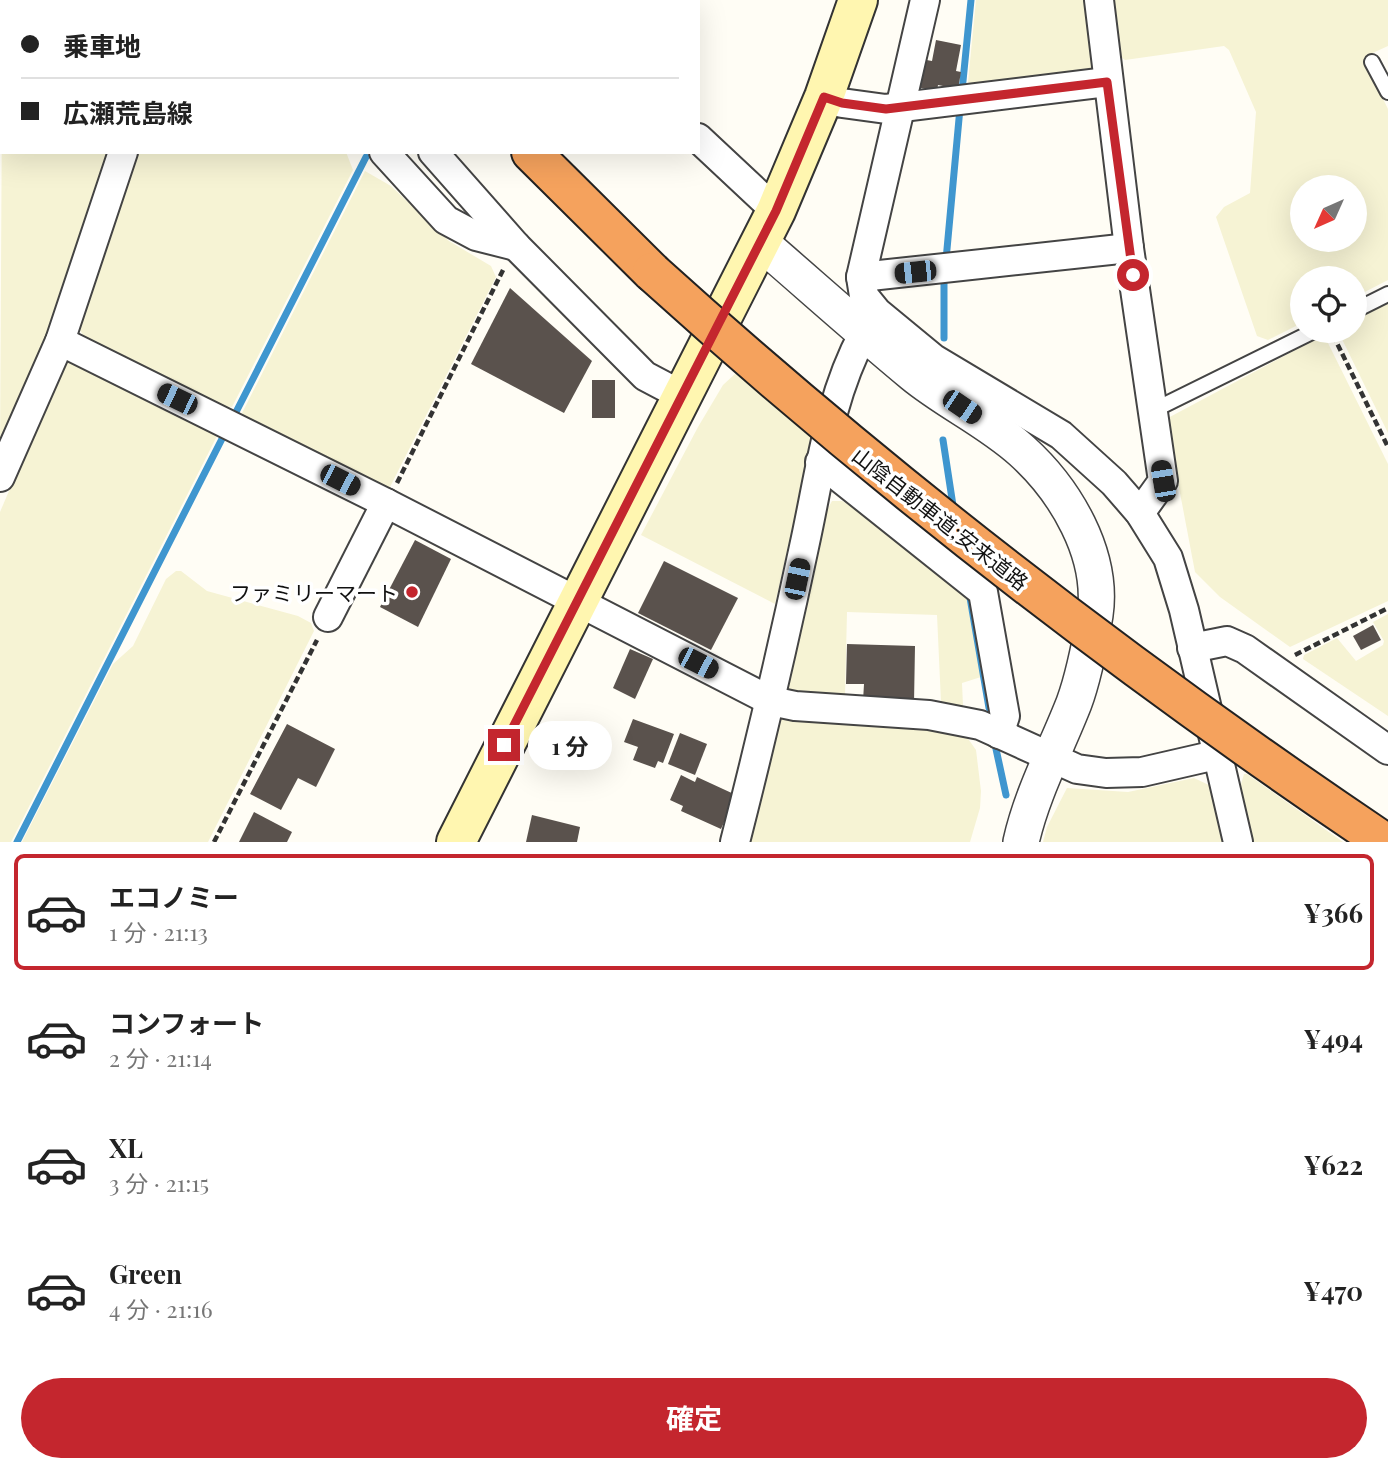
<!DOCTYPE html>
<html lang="ja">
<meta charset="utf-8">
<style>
body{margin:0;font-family:"Playfair Display","Noto Sans JP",serif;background:#f2f2f2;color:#222;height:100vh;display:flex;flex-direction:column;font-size:26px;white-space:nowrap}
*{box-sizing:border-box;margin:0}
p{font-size:23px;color:#767676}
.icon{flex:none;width:38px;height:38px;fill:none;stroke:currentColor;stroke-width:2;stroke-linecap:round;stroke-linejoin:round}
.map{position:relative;height:842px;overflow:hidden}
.side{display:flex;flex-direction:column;background:#fff;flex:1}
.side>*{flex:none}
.banner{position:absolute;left:0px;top:0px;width:700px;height:154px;box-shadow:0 7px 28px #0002;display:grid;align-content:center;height:154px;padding:0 21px;background:#fff}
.needle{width:46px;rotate:225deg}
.fabs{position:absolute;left:1290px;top:175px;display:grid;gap:14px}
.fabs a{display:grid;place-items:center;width:77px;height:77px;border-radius:50%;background:#fff;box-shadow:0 7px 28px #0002;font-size:35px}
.end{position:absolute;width:32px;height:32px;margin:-16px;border:9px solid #c4262e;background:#fff;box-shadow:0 0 0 4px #fff}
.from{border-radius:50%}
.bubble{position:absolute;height:49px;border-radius:24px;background:#fff;box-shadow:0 7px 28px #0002;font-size:23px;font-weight:700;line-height:49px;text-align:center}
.car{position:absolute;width:21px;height:42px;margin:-21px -10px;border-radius:9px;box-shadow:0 0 5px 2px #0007;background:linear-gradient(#222 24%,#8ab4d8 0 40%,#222 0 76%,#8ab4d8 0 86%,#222 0)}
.banner b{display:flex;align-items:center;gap:24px;height:66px;font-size:26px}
.banner b+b{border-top:2px solid #e0e0e0}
.banner i{width:18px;height:18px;background:#222}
ul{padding:12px 0 0;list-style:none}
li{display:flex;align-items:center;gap:21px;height:116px;margin:0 14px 10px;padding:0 7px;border:4px solid transparent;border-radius:10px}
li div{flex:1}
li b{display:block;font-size:26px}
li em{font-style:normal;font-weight:700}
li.selected{border-color:#c4262e}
li>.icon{width:63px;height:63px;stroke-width:1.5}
.action{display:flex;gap:14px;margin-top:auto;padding:14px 21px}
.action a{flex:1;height:80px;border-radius:42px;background:#c4262e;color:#fff;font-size:28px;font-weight:700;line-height:80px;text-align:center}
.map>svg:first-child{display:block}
</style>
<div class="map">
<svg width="1388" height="842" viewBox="0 0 1388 842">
<rect width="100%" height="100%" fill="#fffdf5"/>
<!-- farmland -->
<g fill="#f6f3d4" fill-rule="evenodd">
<polygon points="976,0 1091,0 1099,69 971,85 968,82"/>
<path d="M 1110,0 L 1388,0 L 1388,46 L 1366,56 L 1364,60 L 1388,109 L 1388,280 L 1355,297 L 1354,278 L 1302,278 L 1302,323 L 1268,340 L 1257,336 L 1216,217 L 1224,207 L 1250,193 L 1256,112 L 1229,50 L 1224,46 L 1125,60 L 1119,56 ZM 1302,187 L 1354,187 L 1354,240 L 1302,240 Z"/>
<polygon points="2,96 2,152 109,152 47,338 0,452"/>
<polygon points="134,152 346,152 353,170 232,407 212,405 88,342 75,323"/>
<polygon points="365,171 391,186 449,241 491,266 496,277 390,487 385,489 245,419 242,413"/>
<polygon points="1388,303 1388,433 1339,333 1354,331 1355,320"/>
<polygon points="1318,338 1328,343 1388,464 1388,601 1290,647 1220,597 1195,572 1166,419"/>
<polygon points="70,357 218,434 11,842 0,842 0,512 65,360"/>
<polygon points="736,373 813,438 775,604 641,535 698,427 723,385"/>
<polygon points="832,501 842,501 860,511 966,595 981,677 962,683 963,706 941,702 937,615 847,612 845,696 784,695 822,519"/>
<polygon points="176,571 181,571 207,591 298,616 311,623 314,631 208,842 22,842 113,664 133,646 166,579"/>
<polygon points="1388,614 1388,716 1303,659 1304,655 1337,638 1356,661 1383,645 1384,641 1373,622"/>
<polygon points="779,712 895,718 964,733 976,750 981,791 980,808 970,842 746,842"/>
<polygon points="1244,774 1247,774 1343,842 1251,842 1239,791"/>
<polygon points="1194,778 1211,786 1225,842 1043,842 1047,827 1067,788 1128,792"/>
</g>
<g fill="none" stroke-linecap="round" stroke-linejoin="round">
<!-- stream -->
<g stroke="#3f96cf" stroke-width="7">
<polyline points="16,2 17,0"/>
<polyline points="0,45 2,40"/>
<polyline points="962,91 971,0"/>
<polyline points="946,260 960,108"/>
<polyline points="944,279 944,338"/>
<polyline points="233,418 366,157"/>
<polyline points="943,440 954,512"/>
<polyline points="969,592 989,708"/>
<polyline points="996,749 1006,795"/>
<polyline points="17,842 227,429"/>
</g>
</g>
<!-- building -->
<g fill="#5a524d">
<polygon points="936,40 961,45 956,71 961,72 958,89 938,85 937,91 916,87 921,59 932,61"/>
<polygon points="510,288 592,361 564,413 471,364"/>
<rect x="592" y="380" width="23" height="38"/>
<polygon points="415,540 451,559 418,627 380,607"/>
<polygon points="664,561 738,598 711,650 638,613"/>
<polygon points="1373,625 1381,640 1361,650 1353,636"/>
<polygon points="847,644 915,646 914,703 863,701 864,684 846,684"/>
<polygon points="630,649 653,659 635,699 613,688"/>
<polygon points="633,719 674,734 663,763 658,761 655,768 633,760 638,747 624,742"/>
<polygon points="287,724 335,749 316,787 298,778 281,810 250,794"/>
<polygon points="680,733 707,744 695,775 668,764"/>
<polygon points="681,775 695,782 697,777 736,795 721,829 681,811 683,806 670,800"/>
<polygon points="254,812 292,832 287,842 239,842"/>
<polygon points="532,815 580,827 577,842 526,842"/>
</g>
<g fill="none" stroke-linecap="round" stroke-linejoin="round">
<!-- service casing -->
<g stroke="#444" stroke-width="18">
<g id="service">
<polyline points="1372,62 1388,92"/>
<polyline points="1354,311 1388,294"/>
<polyline points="1152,411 1314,331"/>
</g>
</g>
<!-- minor casing -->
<g stroke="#444" stroke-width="32">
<g id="minor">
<polyline points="245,0 247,2"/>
<polyline points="314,0 315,2"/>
<polyline points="550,0 552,2"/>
<polyline points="669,0 671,2"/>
<polyline points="925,0 861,277 864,296 877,312 934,359 1061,435 1114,483 1140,513 1168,558 1184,610 1238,842"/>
<polyline points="1099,0 1129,248 1163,481 1140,513"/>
<polyline points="146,2 146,0"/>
<polyline points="824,97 842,103 886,109 1107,82"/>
<polyline points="698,138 776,211"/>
<polyline points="384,152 446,220 476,236 516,246"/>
<polyline points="433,152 516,246 645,376 681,395"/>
<polyline points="861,277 1129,248"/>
<polyline points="60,341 386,503 771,701 795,706 929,715 980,725 1077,769 1106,773 1142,772 1216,755"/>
<polyline points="820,462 983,592 1005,716 999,734"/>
<polyline points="0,477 60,341 123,152"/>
<polyline points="328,617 386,503"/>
<polyline points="1192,648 1227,641 1245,649 1388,750"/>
<path d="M 735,842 C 760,744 783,646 804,547 C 820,475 828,399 864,333"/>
</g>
</g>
<!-- tertiary casing -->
<g stroke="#444" stroke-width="38">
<path id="tertiary" d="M 760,242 C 811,286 861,331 913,374 C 947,402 989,421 1022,451 C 1065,490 1104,554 1095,615 C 1090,644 1084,676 1074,703 C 1056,749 1032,793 1021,842"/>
</g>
<!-- secondary casing -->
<g stroke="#333" stroke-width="42">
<polyline id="secondary" points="456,842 776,211 824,97 858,0"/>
</g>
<!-- motorway casing -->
<g stroke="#222" stroke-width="42">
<g id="motorway">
<polyline points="388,0 390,2"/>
<polyline points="531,152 652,272"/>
</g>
</g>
<!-- path -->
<g stroke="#333" stroke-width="4.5" stroke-dasharray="7 3.5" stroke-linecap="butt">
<polyline points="0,6 2,0"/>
<polyline points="1333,335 1388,447"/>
<polyline points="397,483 504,268"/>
<polyline points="1295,655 1388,608"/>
<polyline points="214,842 317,640"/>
</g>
<!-- service -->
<use href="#service" stroke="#fff" stroke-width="14"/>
<!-- minor -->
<use href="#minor" stroke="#fff" stroke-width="28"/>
<!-- tertiary -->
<use href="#tertiary" stroke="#fff" stroke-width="35"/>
<!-- secondary -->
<use href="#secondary" stroke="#fff6b0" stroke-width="38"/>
<!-- motorway -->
<use href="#motorway" stroke="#f5a25d" stroke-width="38"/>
<!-- motorway-bridge casing -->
<g stroke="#222" stroke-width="42" stroke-linecap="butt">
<path id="motorway-bridge" d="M 652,272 C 883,481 1125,668 1384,842"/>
</g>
<!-- motorway-bridge -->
<use href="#motorway-bridge" stroke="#f5a25d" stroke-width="38"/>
</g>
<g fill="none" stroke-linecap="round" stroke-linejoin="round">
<!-- route -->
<polyline stroke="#c4262e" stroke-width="9" points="504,745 776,211 824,97 842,103 886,109 1107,82 1133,275"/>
</g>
<!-- markers -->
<circle fill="#c4262e" stroke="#fff" stroke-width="2.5" cx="412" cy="592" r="7"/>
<g text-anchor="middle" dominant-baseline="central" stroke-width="7" stroke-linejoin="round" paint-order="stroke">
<!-- street labels -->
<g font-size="21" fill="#111" stroke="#fff">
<text transform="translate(941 518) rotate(38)">山陰自動車道;安来道路</text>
</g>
<!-- poi labels -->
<g font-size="21" fill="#111" stroke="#fff" text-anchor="end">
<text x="398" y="592">ファミリーマート</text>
</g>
</g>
</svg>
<div class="fabs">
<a><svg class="needle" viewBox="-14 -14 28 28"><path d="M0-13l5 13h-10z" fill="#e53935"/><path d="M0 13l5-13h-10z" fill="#767676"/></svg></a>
<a><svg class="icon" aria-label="locate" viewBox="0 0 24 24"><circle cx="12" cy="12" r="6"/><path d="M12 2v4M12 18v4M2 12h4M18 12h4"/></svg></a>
</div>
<i class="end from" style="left:1133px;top:275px"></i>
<i class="end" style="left:504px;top:745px"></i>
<div class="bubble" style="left:528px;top:721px;width:84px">1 分</div>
<i class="car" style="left:915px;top:272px;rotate:264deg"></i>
<i class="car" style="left:177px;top:399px;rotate:296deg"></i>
<i class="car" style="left:962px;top:407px;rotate:124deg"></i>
<i class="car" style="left:340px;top:480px;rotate:117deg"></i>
<i class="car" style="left:1163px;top:481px;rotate:350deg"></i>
<i class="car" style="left:797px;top:579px;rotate:12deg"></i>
<i class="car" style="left:698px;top:663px;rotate:117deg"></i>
<div class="banner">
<b><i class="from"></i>乗車地</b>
<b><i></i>広瀬荒島線</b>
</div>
</div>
<section class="side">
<ul>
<li class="selected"><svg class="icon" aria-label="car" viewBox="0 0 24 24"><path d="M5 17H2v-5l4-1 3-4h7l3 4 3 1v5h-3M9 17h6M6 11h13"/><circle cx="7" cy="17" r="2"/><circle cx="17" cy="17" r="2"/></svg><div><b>エコノミー</b><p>1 分 · 21:13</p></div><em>¥366</em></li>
<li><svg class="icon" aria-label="car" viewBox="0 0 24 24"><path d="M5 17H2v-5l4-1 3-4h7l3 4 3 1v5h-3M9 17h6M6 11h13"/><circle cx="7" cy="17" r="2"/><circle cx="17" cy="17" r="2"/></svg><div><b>コンフォート</b><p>2 分 · 21:14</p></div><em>¥494</em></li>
<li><svg class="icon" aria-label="car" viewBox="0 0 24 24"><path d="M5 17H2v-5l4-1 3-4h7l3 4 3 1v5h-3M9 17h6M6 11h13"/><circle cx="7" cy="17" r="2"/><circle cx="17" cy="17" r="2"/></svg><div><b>XL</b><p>3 分 · 21:15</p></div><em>¥622</em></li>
<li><svg class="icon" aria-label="car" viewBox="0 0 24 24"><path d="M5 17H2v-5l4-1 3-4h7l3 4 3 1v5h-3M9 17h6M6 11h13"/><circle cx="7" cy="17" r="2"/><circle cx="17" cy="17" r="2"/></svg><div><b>Green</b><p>4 分 · 21:16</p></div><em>¥470</em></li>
</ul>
<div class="action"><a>確定</a></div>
</section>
